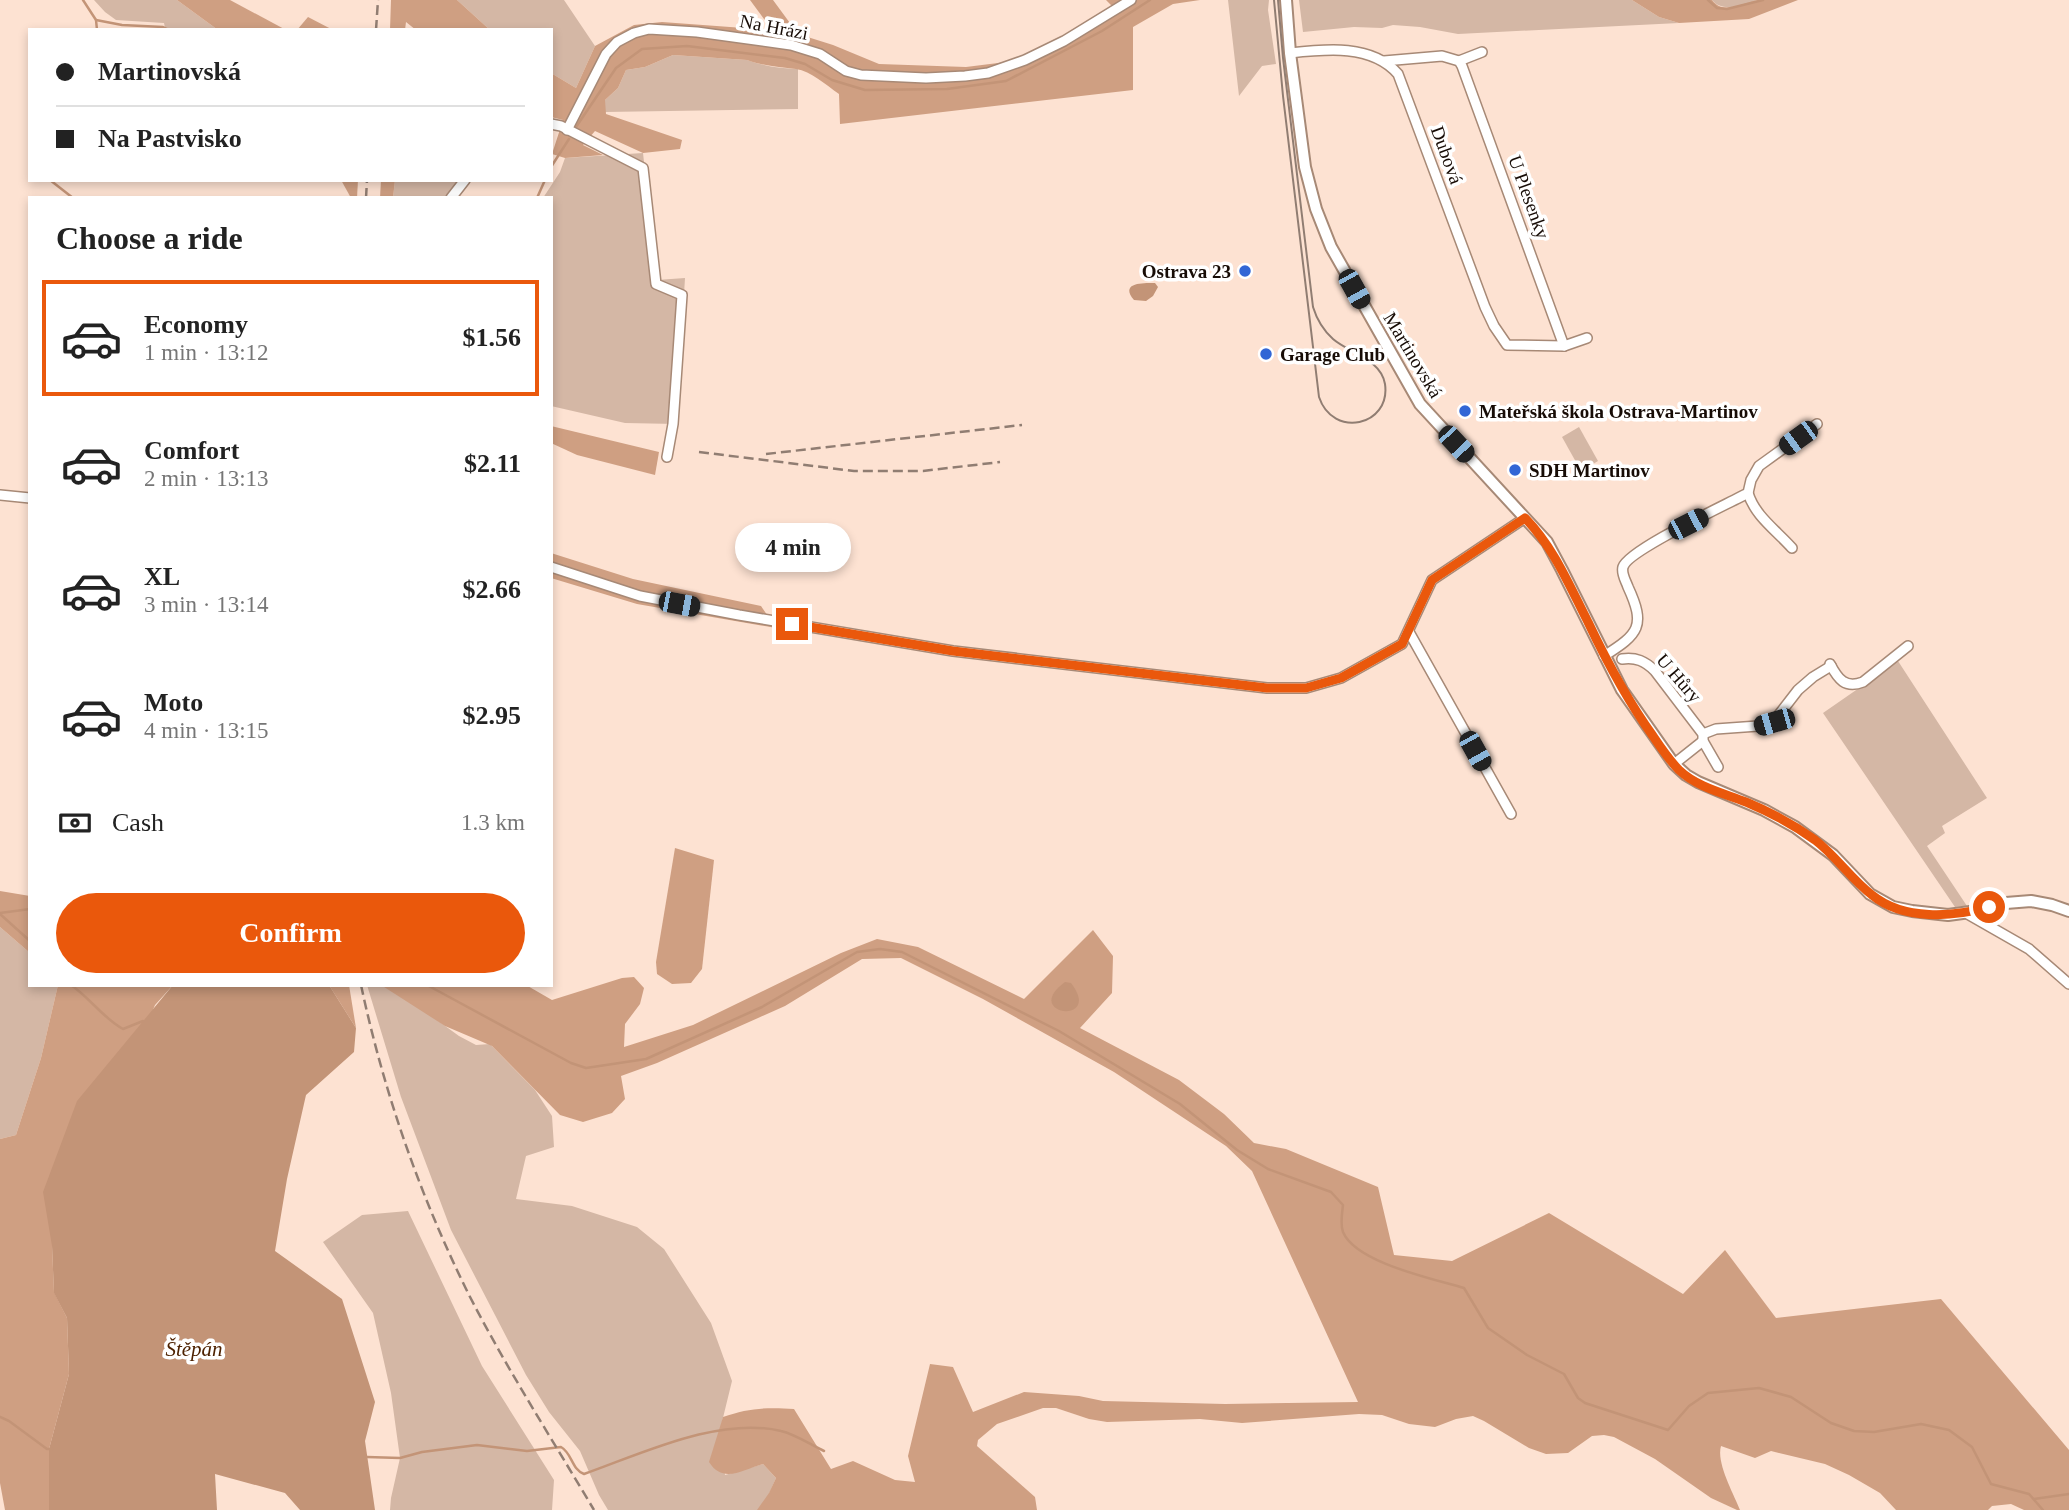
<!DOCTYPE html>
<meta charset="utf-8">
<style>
body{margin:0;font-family:Georgia,serif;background:#f2f2f2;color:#222;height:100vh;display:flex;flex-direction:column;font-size:26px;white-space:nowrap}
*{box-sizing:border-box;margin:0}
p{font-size:23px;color:#767676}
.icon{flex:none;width:38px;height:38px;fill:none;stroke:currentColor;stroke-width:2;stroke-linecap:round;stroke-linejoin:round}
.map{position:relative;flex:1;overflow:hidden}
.panel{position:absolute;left:28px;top:196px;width:525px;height:791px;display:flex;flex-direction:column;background:#fff;border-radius:0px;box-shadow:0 4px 10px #0003}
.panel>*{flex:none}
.banner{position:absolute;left:28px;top:28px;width:525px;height:154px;border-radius:0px;box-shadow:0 4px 10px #0003;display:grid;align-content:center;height:154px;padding:0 28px;background:#fff}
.end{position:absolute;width:32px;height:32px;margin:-16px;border:9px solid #ea580c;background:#fff;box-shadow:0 0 0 4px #fff}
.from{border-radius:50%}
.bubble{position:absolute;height:49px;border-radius:24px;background:#fff;box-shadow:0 4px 10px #0003;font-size:23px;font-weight:600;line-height:49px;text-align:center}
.car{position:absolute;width:21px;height:42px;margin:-21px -10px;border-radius:9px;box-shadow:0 0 5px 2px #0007;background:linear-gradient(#222 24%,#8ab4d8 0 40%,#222 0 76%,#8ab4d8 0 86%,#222 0)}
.banner b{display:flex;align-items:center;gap:24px;height:66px;font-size:26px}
.banner b+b{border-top:2px solid #e0e0e0}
.banner i{width:18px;height:18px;background:#222}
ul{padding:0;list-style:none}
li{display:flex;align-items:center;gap:21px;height:116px;margin:0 14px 10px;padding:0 14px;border:4px solid transparent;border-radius:0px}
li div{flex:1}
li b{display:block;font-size:26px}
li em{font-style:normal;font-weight:600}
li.selected{border-color:#ea580c}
li>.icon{width:63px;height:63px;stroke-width:1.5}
h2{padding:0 28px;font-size:32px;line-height:84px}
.pay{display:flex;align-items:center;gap:18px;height:77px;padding:0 28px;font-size:26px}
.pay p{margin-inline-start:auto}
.button{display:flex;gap:14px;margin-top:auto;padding:14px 28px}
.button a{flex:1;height:80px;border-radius:42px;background:#ea580c;color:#fff;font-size:28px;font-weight:600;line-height:80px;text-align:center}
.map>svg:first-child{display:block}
</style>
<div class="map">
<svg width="2069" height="1510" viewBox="0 0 2069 1510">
<rect width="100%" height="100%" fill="#fde2d2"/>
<!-- green -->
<g fill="#d4b7a5">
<polygon points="94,0 177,0 218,30 167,30 165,28 164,23 116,20 105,12"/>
<polygon points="457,0 564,0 595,46 576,88 551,73 551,30 490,30"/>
<polygon points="1228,0 1269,0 1268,10 1276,64 1262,66 1239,96"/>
<polygon points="1299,0 1632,0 1659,17 1679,23 1458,34 1420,27 1393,25 1382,28 1354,27 1303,32"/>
<path d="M 1712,0 L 1758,0 C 1743,4 1724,14 1712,0 Z"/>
<path d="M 673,55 L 747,60 C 763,66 781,69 798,69 L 798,109 L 605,112 L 605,100 L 618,88 L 626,70 L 645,67 Z"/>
<polygon points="643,153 657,280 685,278 676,424 625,423 551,406 551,198 543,198 560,172 565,158"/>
<polygon points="395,180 460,180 447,198 393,198"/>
<polygon points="1579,427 1598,461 1581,471 1562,437"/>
<polygon points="1898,661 1987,798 1942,826 1945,833 1927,846 1967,906 1955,907 1823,713"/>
<polygon points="0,927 30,953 30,985 58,985 41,1058 16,1135 0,1139"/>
<polygon points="367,985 398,985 412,1002 459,1036 476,1045 490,1044 535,1090 552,1116 554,1147 526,1156 516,1199 572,1206 637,1227 664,1249 711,1323 732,1381 720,1430 725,1475 763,1464 776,1478 762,1510 608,1510 599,1495 580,1451 549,1412 526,1375 451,1230 401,1097"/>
<polygon points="408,1211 482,1366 554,1480 552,1510 390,1510 391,1498 400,1458 391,1393 373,1313 323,1242 362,1215"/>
</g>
<!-- forest -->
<g fill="#cf9f82">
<polygon points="177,0 230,0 286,30 218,30"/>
<polygon points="391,0 457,0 490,30 416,30 406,22 405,30 390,30"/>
<path d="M 750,0 L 773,0 L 798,34 L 833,45 L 879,64 L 966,67 L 1023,60 L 1113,7 L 1106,0 L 1200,0 L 1173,4 L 1133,27 L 1133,90 L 840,124 L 839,94 C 826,85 811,71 796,69 C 779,67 763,66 747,60 L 673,55 L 645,67 L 626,70 L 618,88 L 605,100 L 606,114 L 682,140 L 680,149 L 643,153 L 595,131 L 583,145 L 603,155 L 565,158 L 552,154 L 563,120 L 551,117 L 551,73 L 576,88 L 595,46 L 634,25 L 662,22 L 772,30 Z"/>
<path d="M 1632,0 L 1712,0 C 1724,16 1743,2 1759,0 C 1771,0 1785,0 1798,0 L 1749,19 L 1679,23 L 1659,17 Z"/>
<polygon points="308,17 333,30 297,30"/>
<polygon points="341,180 358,180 357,198 351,198"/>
<polygon points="381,180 395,180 393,198 380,198"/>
<polygon points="551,426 659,452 655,475 577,455 551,443"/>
<polygon points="551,553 633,579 761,606 776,628 637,604 551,578"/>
<polygon points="675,848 714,860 702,969 691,983 672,984 657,974 656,962"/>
<polygon points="0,891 30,896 30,953 0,927"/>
<path d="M 1093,930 L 1113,956 L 1112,993 L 1080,1028 L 1179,1080 L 1224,1114 L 1254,1143 L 1286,1149 L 1378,1187 L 1394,1255 L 1452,1261 L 1549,1213 L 1683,1294 L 1725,1250 L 1776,1318 L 1941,1299 L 2069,1450 L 2069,1510 L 2024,1510 L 2011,1504 L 1992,1506 L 1988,1510 L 1896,1510 L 1880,1493 L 1849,1475 L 1825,1464 L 1771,1451 L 1755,1458 L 1721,1446 C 1716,1463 1734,1494 1740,1510 L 1737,1510 L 1711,1498 L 1655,1459 L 1614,1437 L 1604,1435 L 1592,1436 L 1568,1453 L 1546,1454 L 1529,1448 L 1484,1421 L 1473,1416 L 1456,1419 L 1435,1427 L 1409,1424 L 1382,1415 L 1359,1414 L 1242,1423 L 1200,1419 L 1107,1422 L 1089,1419 L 1056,1408 L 1043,1408 L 997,1424 L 978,1440 L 977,1446 L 1035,1497 L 1037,1510 L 757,1510 L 769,1493 L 776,1478 L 763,1464 C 742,1470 723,1484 709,1462 L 723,1417 C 748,1408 768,1407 794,1409 L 831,1469 L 853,1461 L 895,1480 L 915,1482 L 908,1456 L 930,1364 L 953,1367 L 973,1412 L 1024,1392 L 1079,1396 L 1103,1401 L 1225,1404 L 1358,1402 L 1252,1171 L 1226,1146 L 1114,1072 L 983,999 L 901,958 L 862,959 L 785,1006 L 657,1063 L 621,1076 L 625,1099 L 612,1113 L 583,1122 L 560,1115 L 492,1046 L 445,1026 L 381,985 L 526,985 L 552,1000 L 622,978 L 634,977 L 644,988 L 640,1004 L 625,1024 L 624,1047 L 693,1025 L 841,953 L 877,939 L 918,947 L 1024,999 Z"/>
<polygon points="58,985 173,985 155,1005 52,1246 54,1292 67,1318 69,1374 49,1449 49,1510 5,1510 0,1483 0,1139 16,1135 41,1058"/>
<polygon points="329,985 349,985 356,1028"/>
</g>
<!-- water -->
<g fill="#c39477">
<path d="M 1155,283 L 1158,287 L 1153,296 L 1146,301 L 1134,300 C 1119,282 1144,283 1155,283 Z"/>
<path d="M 1065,982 L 1071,983 C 1104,1026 1020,1015 1065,982 Z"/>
<polygon points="173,985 329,985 356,1028 354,1052 306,1095 287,1179 275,1251 342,1299 375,1402 365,1441 375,1510 300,1510 285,1493 215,1474 217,1510 49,1510 49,1449 69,1374 67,1318 54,1293 52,1246 43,1192 77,1101"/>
</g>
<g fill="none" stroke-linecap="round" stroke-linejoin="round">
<!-- stream -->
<g stroke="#c39477" stroke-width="2.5">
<polyline points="83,0 96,20 97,30"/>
<polyline points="1708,0 1717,8 1727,9 1763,0"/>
<polyline points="96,20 122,25 163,27 169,30"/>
<polyline points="576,127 616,68 642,49 687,46 785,58 805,64 832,80 865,90 947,89 1006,81 1102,31 1150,0"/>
<polyline points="551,167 569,139"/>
<polyline points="50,180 73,198"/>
<polyline points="537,198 545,180"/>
<polyline points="0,913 30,909"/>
<polyline points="0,914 30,941"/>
<path d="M 71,985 C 90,998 103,1018 123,1029 L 143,1021"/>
<path d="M 427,985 L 571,1063 L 586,1068 L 646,1059 L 762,1007 L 857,952 L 880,949 L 902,952 L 1059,1031 L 1180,1104 L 1237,1150 L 1268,1169 L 1331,1192 L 1343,1205 C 1342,1214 1340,1224 1343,1232 C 1356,1263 1434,1279 1464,1288 L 1488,1328 L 1527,1355 L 1564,1374 L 1578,1398 L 1585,1403 L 1668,1430 L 1689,1406 L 1708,1393 L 1759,1388 L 1791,1397 L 1831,1423 L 1854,1431 L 1874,1432 L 1921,1424 L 1949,1430 L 1972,1447 L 1991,1484 L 2029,1494 L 2043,1510"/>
<polyline points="0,1417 9,1421 47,1449 52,1449"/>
<path d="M 367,1457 L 400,1458 L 422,1452 L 477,1445 L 527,1451 L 561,1447 C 572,1453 572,1470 584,1474 C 641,1454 719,1416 781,1431 C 795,1434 811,1445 824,1451"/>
<polyline points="2034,1499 2069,1494"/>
</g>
<!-- minor casing -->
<g stroke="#a78976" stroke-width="12">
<g id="minor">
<path d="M 1290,53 C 1326,49 1372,44 1398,74 L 1485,307 L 1494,326 L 1507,345 L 1564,346 L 1587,338"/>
<polyline points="1384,61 1442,56 1459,61 1462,66 1564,346"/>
<polyline points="1459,61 1482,52"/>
<polyline points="551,124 561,126 643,168 656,284 682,295 673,424 667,457"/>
<polyline points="567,130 606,54 617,42 634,33 649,29 697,32 791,45 820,54 846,71 861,75 926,78 965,76 988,73 1025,60 1064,41 1131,0"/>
<polyline points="451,198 465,180"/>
<path d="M 1748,493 C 1755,516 1776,530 1792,548"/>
<polyline points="0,495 30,498"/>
<polyline points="551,567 640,596 739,615 953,651 1267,688 1306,688 1341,678 1402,644 1432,580 1525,518"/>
<polyline points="1409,632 1511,814"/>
<path d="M 1604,656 C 1639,634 1646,626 1628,587 C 1626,581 1621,574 1623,567 C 1628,550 1728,504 1748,493 L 1751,480 L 1759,466 L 1817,424"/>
<path d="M 1622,659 C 1636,657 1645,661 1655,671 L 1703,734 L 1703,741 L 1718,767"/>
<path d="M 1830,664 C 1838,679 1845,689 1863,682 L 1908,646"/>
<polyline points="1703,734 1716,729 1758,726 1774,721 1798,690 1813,677 1831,666"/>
<polyline points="1674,764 1703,741"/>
<polyline points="1966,913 2029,949 2069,984"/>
</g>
</g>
<!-- tertiary casing -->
<g stroke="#a78976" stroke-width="14">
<polyline id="tertiary" points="1286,0 1290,53 1305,167 1316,209 1331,247 1420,404 1547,542 1562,570 1622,690 1674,764 1686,775 1698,782 1764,810 1795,827 1833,855 1870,894 1893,907 1912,911 1948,915 1970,912 2006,903 2031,901 2052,905 2069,911"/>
</g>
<!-- minor -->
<use href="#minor" stroke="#fff" stroke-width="9"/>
<!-- tertiary -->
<use href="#tertiary" stroke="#fff" stroke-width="10"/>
<!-- tram -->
<path stroke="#907d72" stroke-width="2" d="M 1274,0 L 1283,96 L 1319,397 C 1333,439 1391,426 1385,384 C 1381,359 1349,353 1333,339 C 1323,330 1317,320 1313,307 L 1283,58 L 1278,0"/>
<!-- rail -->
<g stroke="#907d72" stroke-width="2.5" stroke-dasharray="10 5" stroke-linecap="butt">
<polyline points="376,30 378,0"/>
<polyline points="366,198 367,180"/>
<polyline points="699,452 854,471 923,471 1000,462"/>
<polyline points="766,454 1022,425"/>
<path d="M 361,985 C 384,1093 420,1196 469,1295 C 507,1369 552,1439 594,1510"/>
</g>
</g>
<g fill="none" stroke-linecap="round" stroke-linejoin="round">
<!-- route -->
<path stroke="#ea580c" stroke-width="9" d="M 792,624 L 953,651 L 1267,688 L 1306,688 L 1341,678 L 1402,644 L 1432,580 L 1525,518 C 1554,548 1569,585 1588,622 C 1607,662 1627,700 1653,736 C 1661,748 1669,760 1679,770 C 1697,787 1723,793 1746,802 C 1770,812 1794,825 1815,840 C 1836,856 1851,879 1872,895 C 1904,921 1953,917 1989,907"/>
</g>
<!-- markers -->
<g fill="#3266d5" stroke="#fff" stroke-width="2.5">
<circle cx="1245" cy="271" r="7"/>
<circle cx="1266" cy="354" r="7"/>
<circle cx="1465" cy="411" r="7"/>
<circle cx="1515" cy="470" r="7"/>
</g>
<g text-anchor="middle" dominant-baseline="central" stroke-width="7" stroke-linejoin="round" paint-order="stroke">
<!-- street labels -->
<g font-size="19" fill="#170c06" stroke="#fff">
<text transform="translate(774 27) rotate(11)">Na Hrázi</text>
<text transform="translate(1447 155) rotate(70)">Dubová</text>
<text transform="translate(1529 197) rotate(70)">U Plesenky</text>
<text transform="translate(1413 355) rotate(59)">Martinovská</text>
<text transform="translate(1679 678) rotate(49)">U Hůry</text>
</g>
<!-- poi labels -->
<g font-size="19" font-weight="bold" fill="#170c06" stroke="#fff" text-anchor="start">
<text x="1231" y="271" text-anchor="end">Ostrava 23</text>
<text x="1280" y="354">Garage Club</text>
<text x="1479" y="411">Mateřská škola Ostrava-Martinov</text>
<text x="1529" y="470">SDH Martinov</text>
</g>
<!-- water labels -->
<g font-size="21" font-style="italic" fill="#4d2100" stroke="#fff">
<text x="194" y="1349">Štěpán</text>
</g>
</g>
</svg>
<i class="end from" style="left:1989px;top:907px"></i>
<i class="end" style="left:792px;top:624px"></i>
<div class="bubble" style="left:735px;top:523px;width:116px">4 min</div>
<i class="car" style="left:1354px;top:289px;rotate:151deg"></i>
<i class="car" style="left:1798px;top:438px;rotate:234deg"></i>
<i class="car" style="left:1456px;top:444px;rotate:137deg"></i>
<i class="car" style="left:1688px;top:524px;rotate:63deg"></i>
<i class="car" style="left:679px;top:604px;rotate:101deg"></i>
<i class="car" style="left:1774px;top:722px;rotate:254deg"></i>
<i class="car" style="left:1475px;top:751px;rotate:151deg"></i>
<div class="banner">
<b><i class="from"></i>Martinovská</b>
<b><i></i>Na Pastvisko</b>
</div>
<section class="panel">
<h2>Choose a ride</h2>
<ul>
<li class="selected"><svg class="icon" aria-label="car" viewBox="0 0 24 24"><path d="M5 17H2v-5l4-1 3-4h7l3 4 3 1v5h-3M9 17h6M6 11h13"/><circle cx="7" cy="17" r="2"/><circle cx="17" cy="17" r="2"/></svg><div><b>Economy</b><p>1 min · 13:12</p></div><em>$1.56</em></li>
<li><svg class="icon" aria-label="car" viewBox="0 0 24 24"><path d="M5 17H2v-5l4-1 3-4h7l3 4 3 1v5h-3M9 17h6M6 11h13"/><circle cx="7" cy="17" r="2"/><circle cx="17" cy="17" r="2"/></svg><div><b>Comfort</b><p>2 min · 13:13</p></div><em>$2.11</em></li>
<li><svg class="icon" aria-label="car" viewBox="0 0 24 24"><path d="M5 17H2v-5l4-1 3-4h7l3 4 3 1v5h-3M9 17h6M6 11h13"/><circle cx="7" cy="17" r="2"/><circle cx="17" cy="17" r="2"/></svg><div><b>XL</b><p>3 min · 13:14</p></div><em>$2.66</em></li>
<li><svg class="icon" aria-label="car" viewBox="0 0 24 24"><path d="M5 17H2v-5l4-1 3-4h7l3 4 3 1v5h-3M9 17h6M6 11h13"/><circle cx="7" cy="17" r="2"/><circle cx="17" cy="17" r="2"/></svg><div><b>Moto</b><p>4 min · 13:15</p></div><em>$2.95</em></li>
</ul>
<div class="pay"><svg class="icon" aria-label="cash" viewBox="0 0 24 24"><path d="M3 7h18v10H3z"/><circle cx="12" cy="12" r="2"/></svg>Cash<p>1.3 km</p></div>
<div class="button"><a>Confirm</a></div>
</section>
</div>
